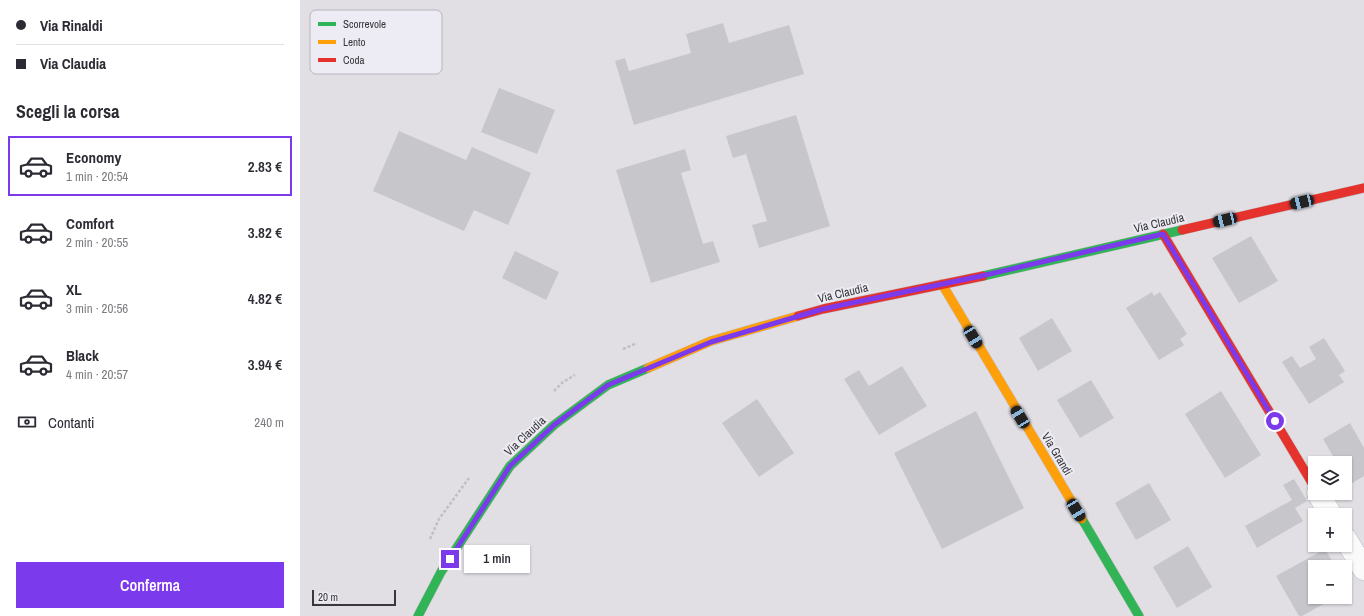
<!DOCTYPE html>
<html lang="it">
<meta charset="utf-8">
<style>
body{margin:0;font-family:"Archivo Narrow",sans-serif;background:#f2f2f3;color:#2b2b33;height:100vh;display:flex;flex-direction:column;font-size:15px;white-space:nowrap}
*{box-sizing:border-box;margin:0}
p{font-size:13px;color:#7c7c81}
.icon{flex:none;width:22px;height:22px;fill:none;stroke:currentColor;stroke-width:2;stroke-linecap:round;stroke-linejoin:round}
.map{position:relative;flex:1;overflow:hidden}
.side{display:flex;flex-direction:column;background:#fff;width:300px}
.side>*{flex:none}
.top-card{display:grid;align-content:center;height:88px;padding:0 16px;background:#fff}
.tools{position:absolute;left:1008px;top:456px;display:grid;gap:8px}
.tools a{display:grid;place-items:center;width:44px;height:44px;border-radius:0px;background:#fff;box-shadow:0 1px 3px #0004;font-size:20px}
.scale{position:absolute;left:12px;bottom:10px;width:84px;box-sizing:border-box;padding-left:4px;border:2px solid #38373b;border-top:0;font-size:11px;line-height:14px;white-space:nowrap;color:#38373b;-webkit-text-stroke:3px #edebf3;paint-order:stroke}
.end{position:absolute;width:18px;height:18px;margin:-9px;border:5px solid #7c3aed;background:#fff;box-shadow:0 0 0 2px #fff}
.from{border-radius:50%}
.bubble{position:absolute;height:28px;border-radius:0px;background:#fff;box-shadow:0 1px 3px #0004;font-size:13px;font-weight:600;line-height:28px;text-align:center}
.car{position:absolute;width:12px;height:24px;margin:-12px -6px;border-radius:5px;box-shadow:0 0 3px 1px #0007;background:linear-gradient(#222 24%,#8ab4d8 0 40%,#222 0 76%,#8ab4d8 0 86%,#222 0)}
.top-card b{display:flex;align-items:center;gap:14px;height:38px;font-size:15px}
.top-card b+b{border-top:1px solid #e1e1e2}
.top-card i{width:10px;height:10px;background:#2b2b33}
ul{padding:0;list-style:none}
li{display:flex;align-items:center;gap:12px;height:60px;margin:0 8px 6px;padding:0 8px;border:2px solid transparent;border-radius:0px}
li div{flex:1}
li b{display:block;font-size:15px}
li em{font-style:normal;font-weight:600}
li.current{border-color:#7c3aed}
li>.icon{width:36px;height:36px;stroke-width:1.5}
h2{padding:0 16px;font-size:18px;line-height:48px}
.pay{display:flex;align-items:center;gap:10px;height:44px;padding:0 16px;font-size:15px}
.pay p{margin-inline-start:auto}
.button{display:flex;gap:8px;margin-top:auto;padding:8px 16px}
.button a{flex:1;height:46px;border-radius:0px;background:#7c3aed;color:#fff;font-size:16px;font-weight:600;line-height:46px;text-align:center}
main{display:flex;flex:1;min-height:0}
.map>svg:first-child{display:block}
</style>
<main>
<section class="side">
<div class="top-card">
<b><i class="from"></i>Via Rinaldi</b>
<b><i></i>Via Claudia</b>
</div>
<h2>Scegli la corsa</h2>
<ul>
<li class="current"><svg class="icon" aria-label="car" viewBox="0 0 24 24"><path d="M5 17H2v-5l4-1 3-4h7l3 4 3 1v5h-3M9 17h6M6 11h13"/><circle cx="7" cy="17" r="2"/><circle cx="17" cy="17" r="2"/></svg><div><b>Economy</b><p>1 min · 20:54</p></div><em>2.83 €</em></li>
<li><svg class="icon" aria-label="car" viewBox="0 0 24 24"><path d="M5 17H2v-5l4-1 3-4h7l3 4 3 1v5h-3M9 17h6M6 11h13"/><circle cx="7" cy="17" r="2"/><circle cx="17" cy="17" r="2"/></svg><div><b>Comfort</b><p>2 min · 20:55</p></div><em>3.82 €</em></li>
<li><svg class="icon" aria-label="car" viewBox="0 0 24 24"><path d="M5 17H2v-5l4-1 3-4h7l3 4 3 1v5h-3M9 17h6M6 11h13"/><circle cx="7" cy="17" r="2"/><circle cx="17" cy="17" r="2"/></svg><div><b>XL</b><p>3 min · 20:56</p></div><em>4.82 €</em></li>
<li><svg class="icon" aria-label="car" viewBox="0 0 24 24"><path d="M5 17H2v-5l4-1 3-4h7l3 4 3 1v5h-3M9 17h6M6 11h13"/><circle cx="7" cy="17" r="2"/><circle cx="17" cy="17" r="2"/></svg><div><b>Black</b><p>4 min · 20:57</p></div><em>3.94 €</em></li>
</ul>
<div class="pay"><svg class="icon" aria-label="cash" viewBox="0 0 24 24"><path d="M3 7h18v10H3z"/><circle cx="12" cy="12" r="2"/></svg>Contanti<p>240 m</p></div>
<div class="button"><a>Conferma</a></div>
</section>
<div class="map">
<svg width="1064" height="616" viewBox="0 0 1064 616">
<rect width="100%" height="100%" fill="#e1dfe4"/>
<!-- building -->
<g fill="#c7c6ca">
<polygon points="423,23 429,43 489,25 504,74 334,125 315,61 325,58 329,71 391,53 386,34"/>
<polygon points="199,88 255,110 237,154 181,132"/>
<polygon points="496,115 530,226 459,248 452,225 467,221 446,154 433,158 426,136"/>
<polygon points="99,131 166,160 172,147 231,173 208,225 174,210 164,231 73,191"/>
<polygon points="385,149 391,170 381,173 403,244 413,241 420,262 351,283 316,170"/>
<polygon points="951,236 978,281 939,303 912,258"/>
<polygon points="215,251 259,272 246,300 202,278"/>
<polygon points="852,292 854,296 860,292 887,334 880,339 884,345 859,360 826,308"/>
<polygon points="752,318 772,351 738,371 719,338"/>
<polygon points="1024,338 1045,371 1039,375 1044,382 1009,404 982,362 992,356 1000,368 1016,359 1009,347"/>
<polygon points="602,366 627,406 579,435 544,379 559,370 569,386"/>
<polygon points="791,380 814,418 780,438 757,400"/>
<polygon points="921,391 961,455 925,478 885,414"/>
<polygon points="457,399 494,453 459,477 422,423"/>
<polygon points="676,411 724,508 642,549 594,453"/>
<polygon points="1050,423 1064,448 1064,476 1049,485 1045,477 1045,463 1037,463 1023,439"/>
<polygon points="994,479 1007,501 995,508 1003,521 957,548 945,526 992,500 983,485"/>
<polygon points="849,483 871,520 836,540 815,503"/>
<polygon points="888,546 912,587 877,608 853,567"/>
<polygon points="1025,549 1036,567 1015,567 1015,597 1036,597 1002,616 999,616 976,576"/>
</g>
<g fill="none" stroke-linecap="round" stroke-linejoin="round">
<!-- street casing -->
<g stroke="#bebdc0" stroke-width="23">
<g id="street">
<polyline points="1018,493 1031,515"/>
<polyline points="1045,538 1064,569"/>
</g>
</g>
<!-- fast casing -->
<g stroke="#bebdc0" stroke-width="10">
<g id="fast">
<polyline points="683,276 882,230"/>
<polyline points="782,519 839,616"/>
<polyline points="118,616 141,572 210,466 254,425 308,385 348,368"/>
</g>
</g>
<!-- slow casing -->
<g stroke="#bebdc0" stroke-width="10">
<g id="slow">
<polyline points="642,284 782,519"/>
<polyline points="348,368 411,341 498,316"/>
</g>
</g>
<!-- jam casing -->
<g stroke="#bebdc0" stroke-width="10">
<g id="jam">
<polyline points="882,230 1064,188"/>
<polyline points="863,234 1015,488"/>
<polyline points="498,316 523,309 683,276"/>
</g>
</g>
<!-- path -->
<g stroke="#c1c0c1" stroke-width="2.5" stroke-dasharray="3 2" stroke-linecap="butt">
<polyline points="323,349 337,343"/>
<polyline points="254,391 263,382 275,375"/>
<polyline points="130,539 139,519 169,478"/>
</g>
<!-- street -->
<use href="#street" stroke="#fafafb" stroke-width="22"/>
<!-- fast -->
<use href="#fast" stroke="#30b455" stroke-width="9"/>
<!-- slow -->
<use href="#slow" stroke="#ff9f0a" stroke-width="9"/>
<!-- jam -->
<use href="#jam" stroke="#e5322d" stroke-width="9"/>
</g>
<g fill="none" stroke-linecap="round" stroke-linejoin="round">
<!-- route -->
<polyline stroke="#7c3aed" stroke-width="5" points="150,559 210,466 254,425 308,385 411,342 523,309 681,276 863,234 975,421"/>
</g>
<g text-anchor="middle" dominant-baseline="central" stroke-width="4" stroke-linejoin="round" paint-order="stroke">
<!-- street labels -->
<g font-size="12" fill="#38373b" stroke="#edebf3">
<text transform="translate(859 223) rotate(-13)">Via Claudia</text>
<text transform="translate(543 293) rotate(-13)">Via Claudia</text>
<text transform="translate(225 436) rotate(-43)">Via Claudia</text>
<text transform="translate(757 454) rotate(59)">Via Grandi</text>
</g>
</g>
<!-- legend -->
<rect x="10" y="10" width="132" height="64" rx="6" fill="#edebf3" stroke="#b7b5bc" stroke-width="1"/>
<rect x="18" y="22" width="18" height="4" fill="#30b455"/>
<rect x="18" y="40" width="18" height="4" fill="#ff9f0a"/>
<rect x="18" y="58" width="18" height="4" fill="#e5322d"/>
<g font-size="11" fill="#38373b">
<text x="43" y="28">Scorrevole</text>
<text x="43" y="46">Lento</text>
<text x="43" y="64">Coda</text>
</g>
</svg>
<div class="tools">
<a><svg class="icon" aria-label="layers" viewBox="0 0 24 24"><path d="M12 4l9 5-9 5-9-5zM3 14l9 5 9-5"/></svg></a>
<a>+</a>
<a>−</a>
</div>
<div class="scale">20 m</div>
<i class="end from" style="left:975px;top:421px"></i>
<i class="end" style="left:150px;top:559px"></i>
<div class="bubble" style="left:164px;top:545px;width:66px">1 min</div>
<i class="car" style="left:1002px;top:202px;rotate:257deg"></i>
<i class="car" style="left:925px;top:220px;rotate:257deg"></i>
<i class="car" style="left:673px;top:337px;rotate:149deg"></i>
<i class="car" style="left:720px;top:417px;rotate:329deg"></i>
<i class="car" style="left:776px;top:510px;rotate:149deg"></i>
</div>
</main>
